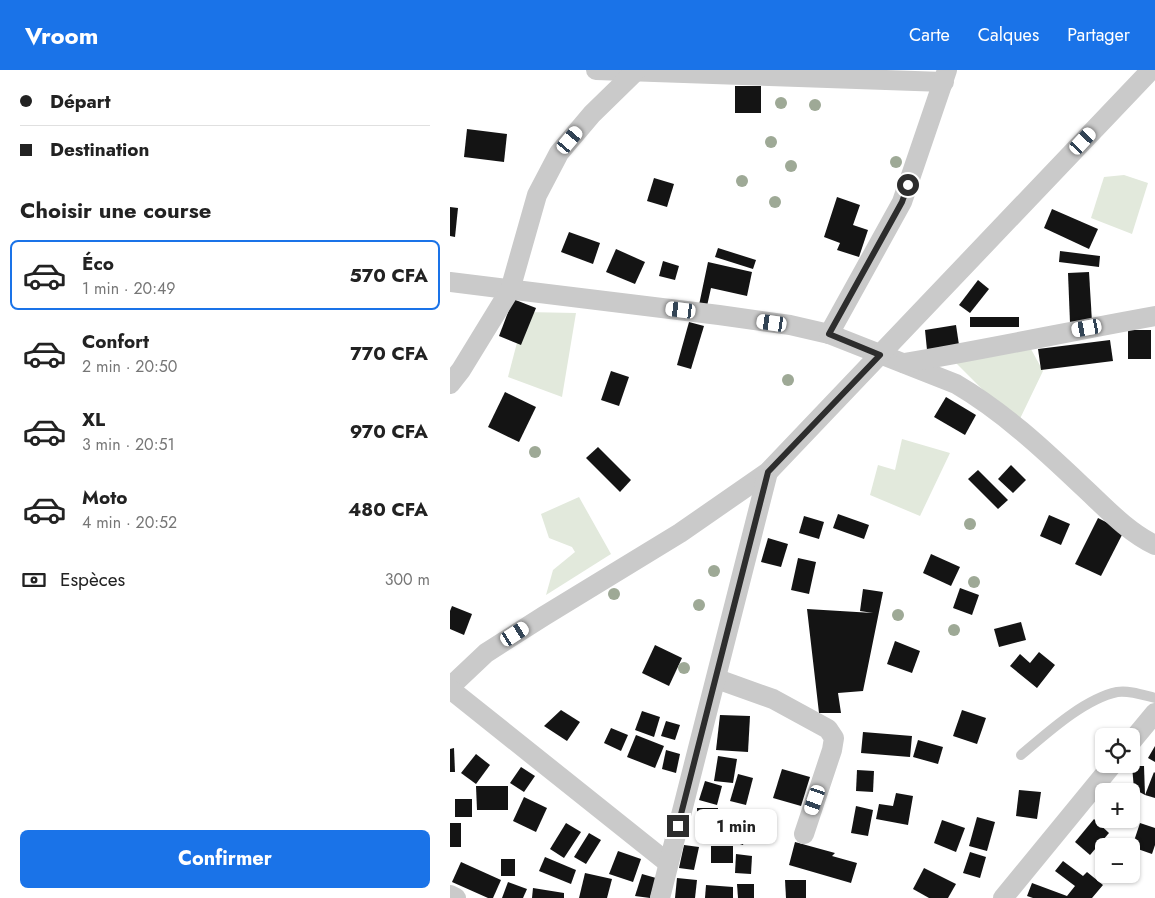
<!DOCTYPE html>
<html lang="fr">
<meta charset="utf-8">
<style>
body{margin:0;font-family:Jost,sans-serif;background:#f2f2f2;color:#222;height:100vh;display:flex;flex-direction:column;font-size:19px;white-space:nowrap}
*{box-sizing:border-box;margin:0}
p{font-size:16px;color:#767676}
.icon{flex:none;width:28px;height:28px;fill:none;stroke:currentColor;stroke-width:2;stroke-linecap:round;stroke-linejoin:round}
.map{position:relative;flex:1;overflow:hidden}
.side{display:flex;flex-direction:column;background:#fff;width:450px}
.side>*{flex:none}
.banner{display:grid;align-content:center;height:110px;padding:0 20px;background:#fff}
.fabs{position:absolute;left:645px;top:658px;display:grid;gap:10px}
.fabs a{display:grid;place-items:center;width:45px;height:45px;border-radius:8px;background:#fff;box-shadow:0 1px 4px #0004;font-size:25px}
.end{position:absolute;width:22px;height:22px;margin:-11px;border:6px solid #2d2d2d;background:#fff;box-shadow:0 0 0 2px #fff}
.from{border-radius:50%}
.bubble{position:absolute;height:35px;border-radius:8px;background:#fff;box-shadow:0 1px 4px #0004;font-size:16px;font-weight:700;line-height:35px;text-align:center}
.car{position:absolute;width:15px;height:30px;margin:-15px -8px;border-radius:6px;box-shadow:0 0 4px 1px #0007;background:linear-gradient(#fff 24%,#345 0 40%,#fff 0 76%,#345 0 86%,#fff 0)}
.banner b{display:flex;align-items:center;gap:18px;height:48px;font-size:19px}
.banner b+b{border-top:1px solid #e0e0e0}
.banner i{width:12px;height:12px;background:#222}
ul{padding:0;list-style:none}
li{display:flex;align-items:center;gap:15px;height:70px;margin:0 10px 8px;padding:0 10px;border:2px solid transparent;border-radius:8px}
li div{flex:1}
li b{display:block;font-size:19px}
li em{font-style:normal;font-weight:700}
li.current{border-color:#1a73e8}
li>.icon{width:45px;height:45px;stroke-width:1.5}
h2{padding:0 20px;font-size:22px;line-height:60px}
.pay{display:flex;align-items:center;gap:12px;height:55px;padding:0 20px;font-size:19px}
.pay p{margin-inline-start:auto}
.button{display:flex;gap:10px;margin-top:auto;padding:10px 20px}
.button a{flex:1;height:58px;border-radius:8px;background:#1a73e8;color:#fff;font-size:20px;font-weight:700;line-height:58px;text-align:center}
header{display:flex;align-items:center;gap:30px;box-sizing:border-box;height:70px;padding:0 25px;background:#1a73e8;color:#fff}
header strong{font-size:24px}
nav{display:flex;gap:28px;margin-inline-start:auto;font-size:18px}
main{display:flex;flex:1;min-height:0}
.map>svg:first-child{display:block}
</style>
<header>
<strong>Vroom</strong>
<nav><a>Carte</a><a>Calques</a><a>Partager</a></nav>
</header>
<main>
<section class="side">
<div class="banner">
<b><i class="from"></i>Départ</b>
<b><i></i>Destination</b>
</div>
<h2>Choisir une course</h2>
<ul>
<li class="current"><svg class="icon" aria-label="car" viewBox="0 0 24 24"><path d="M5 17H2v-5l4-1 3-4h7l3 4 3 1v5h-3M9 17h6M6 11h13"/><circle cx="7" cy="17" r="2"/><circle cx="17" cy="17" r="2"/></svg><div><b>Éco</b><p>1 min · 20:49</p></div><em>570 CFA</em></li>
<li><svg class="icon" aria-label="car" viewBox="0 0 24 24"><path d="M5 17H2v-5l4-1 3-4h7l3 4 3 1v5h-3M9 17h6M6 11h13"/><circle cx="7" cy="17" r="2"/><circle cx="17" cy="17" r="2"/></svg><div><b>Confort</b><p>2 min · 20:50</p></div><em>770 CFA</em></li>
<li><svg class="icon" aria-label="car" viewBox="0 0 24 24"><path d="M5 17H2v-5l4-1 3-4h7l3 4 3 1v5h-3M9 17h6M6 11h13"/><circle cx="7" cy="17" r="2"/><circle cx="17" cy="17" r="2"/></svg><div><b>XL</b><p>3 min · 20:51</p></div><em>970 CFA</em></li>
<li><svg class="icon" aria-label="car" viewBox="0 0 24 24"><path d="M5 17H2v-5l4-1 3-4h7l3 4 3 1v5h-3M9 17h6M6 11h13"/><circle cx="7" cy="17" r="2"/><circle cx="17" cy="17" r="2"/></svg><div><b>Moto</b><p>4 min · 20:52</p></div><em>480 CFA</em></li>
</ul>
<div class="pay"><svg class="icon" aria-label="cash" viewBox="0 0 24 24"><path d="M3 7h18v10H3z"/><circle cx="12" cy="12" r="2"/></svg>Espèces<p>300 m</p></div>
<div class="button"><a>Confirmer</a></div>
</section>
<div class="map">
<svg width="705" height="828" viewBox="0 0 705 828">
<rect width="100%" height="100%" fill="#fff"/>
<!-- green -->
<g fill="#e2e9dc">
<polygon points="674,105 698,113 682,164 641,148 654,107"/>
<polygon points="75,242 126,243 112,327 58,307"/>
<polygon points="576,270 593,301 566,357 543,330 499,286"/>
<polygon points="452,369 500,383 470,446 420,425 428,395 445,400"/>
<polygon points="129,427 161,484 96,525 103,500 125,482 122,477 99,468 91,444"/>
</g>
<!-- building -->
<g fill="#141414">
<rect x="285" y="16" width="26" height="27"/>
<polygon points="17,59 57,64 54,92 14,87"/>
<polygon points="204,108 224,114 217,137 197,131"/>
<polygon points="387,127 410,135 403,155 418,160 409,187 387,180 390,173 374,167"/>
<polygon points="0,137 8,138 5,167 0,166"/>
<polygon points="602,139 648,159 639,179 594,158"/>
<polygon points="119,162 150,173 143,194 111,182"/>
<polygon points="268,178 306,190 303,199 265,187"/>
<polygon points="166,179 195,192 185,214 156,202"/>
<polygon points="610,181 650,186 649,197 609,192"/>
<polygon points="213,191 229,196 225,210 209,206"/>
<polygon points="258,192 302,202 297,226 261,218 257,236 249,235"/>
<polygon points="639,202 642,252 620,253 618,203"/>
<polygon points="528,210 539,219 520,243 509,235"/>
<polygon points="63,229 86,238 71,275 49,266"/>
<rect x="520" y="247" width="49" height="10"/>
<polygon points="239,252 254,256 241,299 227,295"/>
<polygon points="506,255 509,275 477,280 475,260"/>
<rect x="678" y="260" width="23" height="29"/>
<polygon points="660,270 663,291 591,300 588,279"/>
<polygon points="161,301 179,307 169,336 151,330"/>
<polygon points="55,322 86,337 69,372 38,357"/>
<polygon points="496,327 526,345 515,365 484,347"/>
<polygon points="148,377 181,410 170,422 136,388"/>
<polygon points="561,395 576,410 563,423 548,409"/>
<polygon points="528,400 558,430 548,439 518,409"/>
<polygon points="388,444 419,455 414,469 383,458"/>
<polygon points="599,445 620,454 611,475 590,466"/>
<polygon points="354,446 374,452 369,469 349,463"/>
<polygon points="648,448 674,461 651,506 625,494"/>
<polygon points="318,468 338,474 331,497 311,492"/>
<polygon points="481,484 510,497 501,516 473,503"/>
<polygon points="348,488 366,492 359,524 341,520"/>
<polygon points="510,518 529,525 522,545 503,538"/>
<polygon points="413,519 433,522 413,621 388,623 391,643 369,643 357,539 423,543 410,541"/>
<polygon points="2,536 22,544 14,565 0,559 0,541"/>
<polygon points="571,552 576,570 549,577 544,559"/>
<polygon points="445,571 470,581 462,603 437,594"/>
<polygon points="205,575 232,588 219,616 192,603"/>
<polygon points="589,582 605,595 587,618 560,596 570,584 580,593"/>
<polygon points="111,640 130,652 117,671 94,656"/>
<polygon points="512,640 536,648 527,674 503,666"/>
<polygon points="192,641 210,647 204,667 185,660"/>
<polygon points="270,645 300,646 298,682 266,680"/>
<polygon points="216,651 230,655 225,670 211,666"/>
<polygon points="161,658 178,665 171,681 154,673"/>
<polygon points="413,662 462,666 460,687 411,683"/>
<polygon points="186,665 214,676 205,698 177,687"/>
<polygon points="468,670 493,677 488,694 463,687"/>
<polygon points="705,676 705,692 698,688"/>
<polygon points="4,678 5,702 0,702 0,679"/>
<polygon points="216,680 230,684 226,703 212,699"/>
<polygon points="26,684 40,695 26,714 11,703"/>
<polygon points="268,686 287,689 283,713 264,711"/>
<polygon points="682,696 694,696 695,725 684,719"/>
<polygon points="71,697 85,706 74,722 60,713"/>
<polygon points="332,699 360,707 351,736 323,728"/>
<polygon points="407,700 424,701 423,722 406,721"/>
<polygon points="704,702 705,703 705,728 695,725"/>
<polygon points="288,704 303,708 296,735 280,731"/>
<polygon points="255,711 272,716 267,735 249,730"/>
<polygon points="26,716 58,716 58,740 27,740"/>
<polygon points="569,720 591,722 587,749 566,746"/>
<polygon points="446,723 463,726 458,755 426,749 429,734 443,736"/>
<polygon points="74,727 97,738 86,762 63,751"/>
<rect x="5" y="729" width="17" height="18"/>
<polygon points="406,736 423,740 418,766 401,763"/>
<rect x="247" y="738" width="21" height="19"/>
<polygon points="527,747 545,752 537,781 519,776"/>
<polygon points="644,749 659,763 640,785 625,772"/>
<polygon points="277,750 299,757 293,775 271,768"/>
<polygon points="492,750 515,758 506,782 484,773"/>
<rect x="0" y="753" width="11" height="24"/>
<polygon points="116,753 131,762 114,788 100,779"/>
<polygon points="690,753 705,758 705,775 702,784 682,777"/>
<polygon points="139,763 151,770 136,794 124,787"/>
<polygon points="345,772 385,783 382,786 407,793 401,813 339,795"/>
<polygon points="234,775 249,777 244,800 229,798"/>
<rect x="261" y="776" width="22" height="17"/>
<polygon points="168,781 191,789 183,812 159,804"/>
<polygon points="520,782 536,787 530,808 513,803"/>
<polygon points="286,784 302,786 301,804 285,803"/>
<polygon points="95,787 126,800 121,814 89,801"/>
<rect x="51" y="789" width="14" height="17"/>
<polygon points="613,791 633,806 637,802 653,815 642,828 583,828 577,826 582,813 617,826 625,816 605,801"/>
<polygon points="11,792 51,810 43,828 38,828 2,812"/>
<polygon points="474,798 506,814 498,828 479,828 463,819"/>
<polygon points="135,803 162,809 157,828 129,828"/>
<polygon points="192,804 206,808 200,828 185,826"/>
<polygon points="227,808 247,810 245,828 225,828"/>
<polygon points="335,810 356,810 356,828 336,828"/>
<polygon points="58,812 77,819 73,828 52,828"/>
<polygon points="287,814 304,814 304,828 288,828"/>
<polygon points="256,815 283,817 283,828 255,828"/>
<polygon points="83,818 114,823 114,828 82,828"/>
</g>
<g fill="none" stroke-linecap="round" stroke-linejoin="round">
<!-- lane -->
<path stroke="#cacaca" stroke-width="10" d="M 571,685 C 597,663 634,629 667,622 C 679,620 693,625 705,628"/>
<!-- street -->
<g stroke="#cacaca" stroke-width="20">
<polyline points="146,0 494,12"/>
<path d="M 0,212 L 269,245 L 340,255 L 379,264 L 506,314 C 552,341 592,378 631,415 C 654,436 676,461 705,475"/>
<polyline points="379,264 452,132 497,0"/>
<path d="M 454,293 C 538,279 621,261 705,246"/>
<polyline points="0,314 11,300 60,220 87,125 109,83 142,44 185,2"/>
<polyline points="267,609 323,629 378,659 384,668 382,680 354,764"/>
<polyline points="0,617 36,583 94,546 230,463 318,402 701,0"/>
<polyline points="0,619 218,793"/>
<polyline points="681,672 705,643"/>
<polyline points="0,825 6,828"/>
<polyline points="210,828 318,402"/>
<polyline points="553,828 663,694"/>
</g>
</g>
<!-- trees -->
<g fill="#9ea996">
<circle cx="331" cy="33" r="6"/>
<circle cx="365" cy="35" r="6"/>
<circle cx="321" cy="72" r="6"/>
<circle cx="446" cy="92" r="6"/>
<circle cx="341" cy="96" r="6"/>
<circle cx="292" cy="111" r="6"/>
<circle cx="325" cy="132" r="6"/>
<circle cx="338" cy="310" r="6"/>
<circle cx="85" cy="382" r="6"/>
<circle cx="520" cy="454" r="6"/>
<circle cx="264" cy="501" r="6"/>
<circle cx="524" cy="512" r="6"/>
<circle cx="164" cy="524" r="6"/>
<circle cx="249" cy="535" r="6"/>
<circle cx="448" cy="545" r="6"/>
<circle cx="504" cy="560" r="6"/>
<circle cx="234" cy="598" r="6"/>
</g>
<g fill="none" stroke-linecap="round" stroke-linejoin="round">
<!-- route -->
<polyline stroke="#2d2d2d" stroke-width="6" points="228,756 318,402 430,285 379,264 452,132 458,115"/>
</g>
</svg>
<div class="fabs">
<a><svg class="icon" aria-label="locate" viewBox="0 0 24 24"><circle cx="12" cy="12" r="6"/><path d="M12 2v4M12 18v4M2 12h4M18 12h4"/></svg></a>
<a>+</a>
<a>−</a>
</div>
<i class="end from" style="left:458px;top:115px"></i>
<i class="end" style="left:228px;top:756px"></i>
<div class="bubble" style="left:245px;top:739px;width:82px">1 min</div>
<i class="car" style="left:120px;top:70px;rotate:40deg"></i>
<i class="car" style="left:633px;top:71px;rotate:43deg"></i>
<i class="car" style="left:231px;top:240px;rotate:277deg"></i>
<i class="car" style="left:322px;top:253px;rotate:278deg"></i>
<i class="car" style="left:637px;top:258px;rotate:260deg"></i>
<i class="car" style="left:65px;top:564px;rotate:57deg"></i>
<i class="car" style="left:365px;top:730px;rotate:199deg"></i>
</div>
</main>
